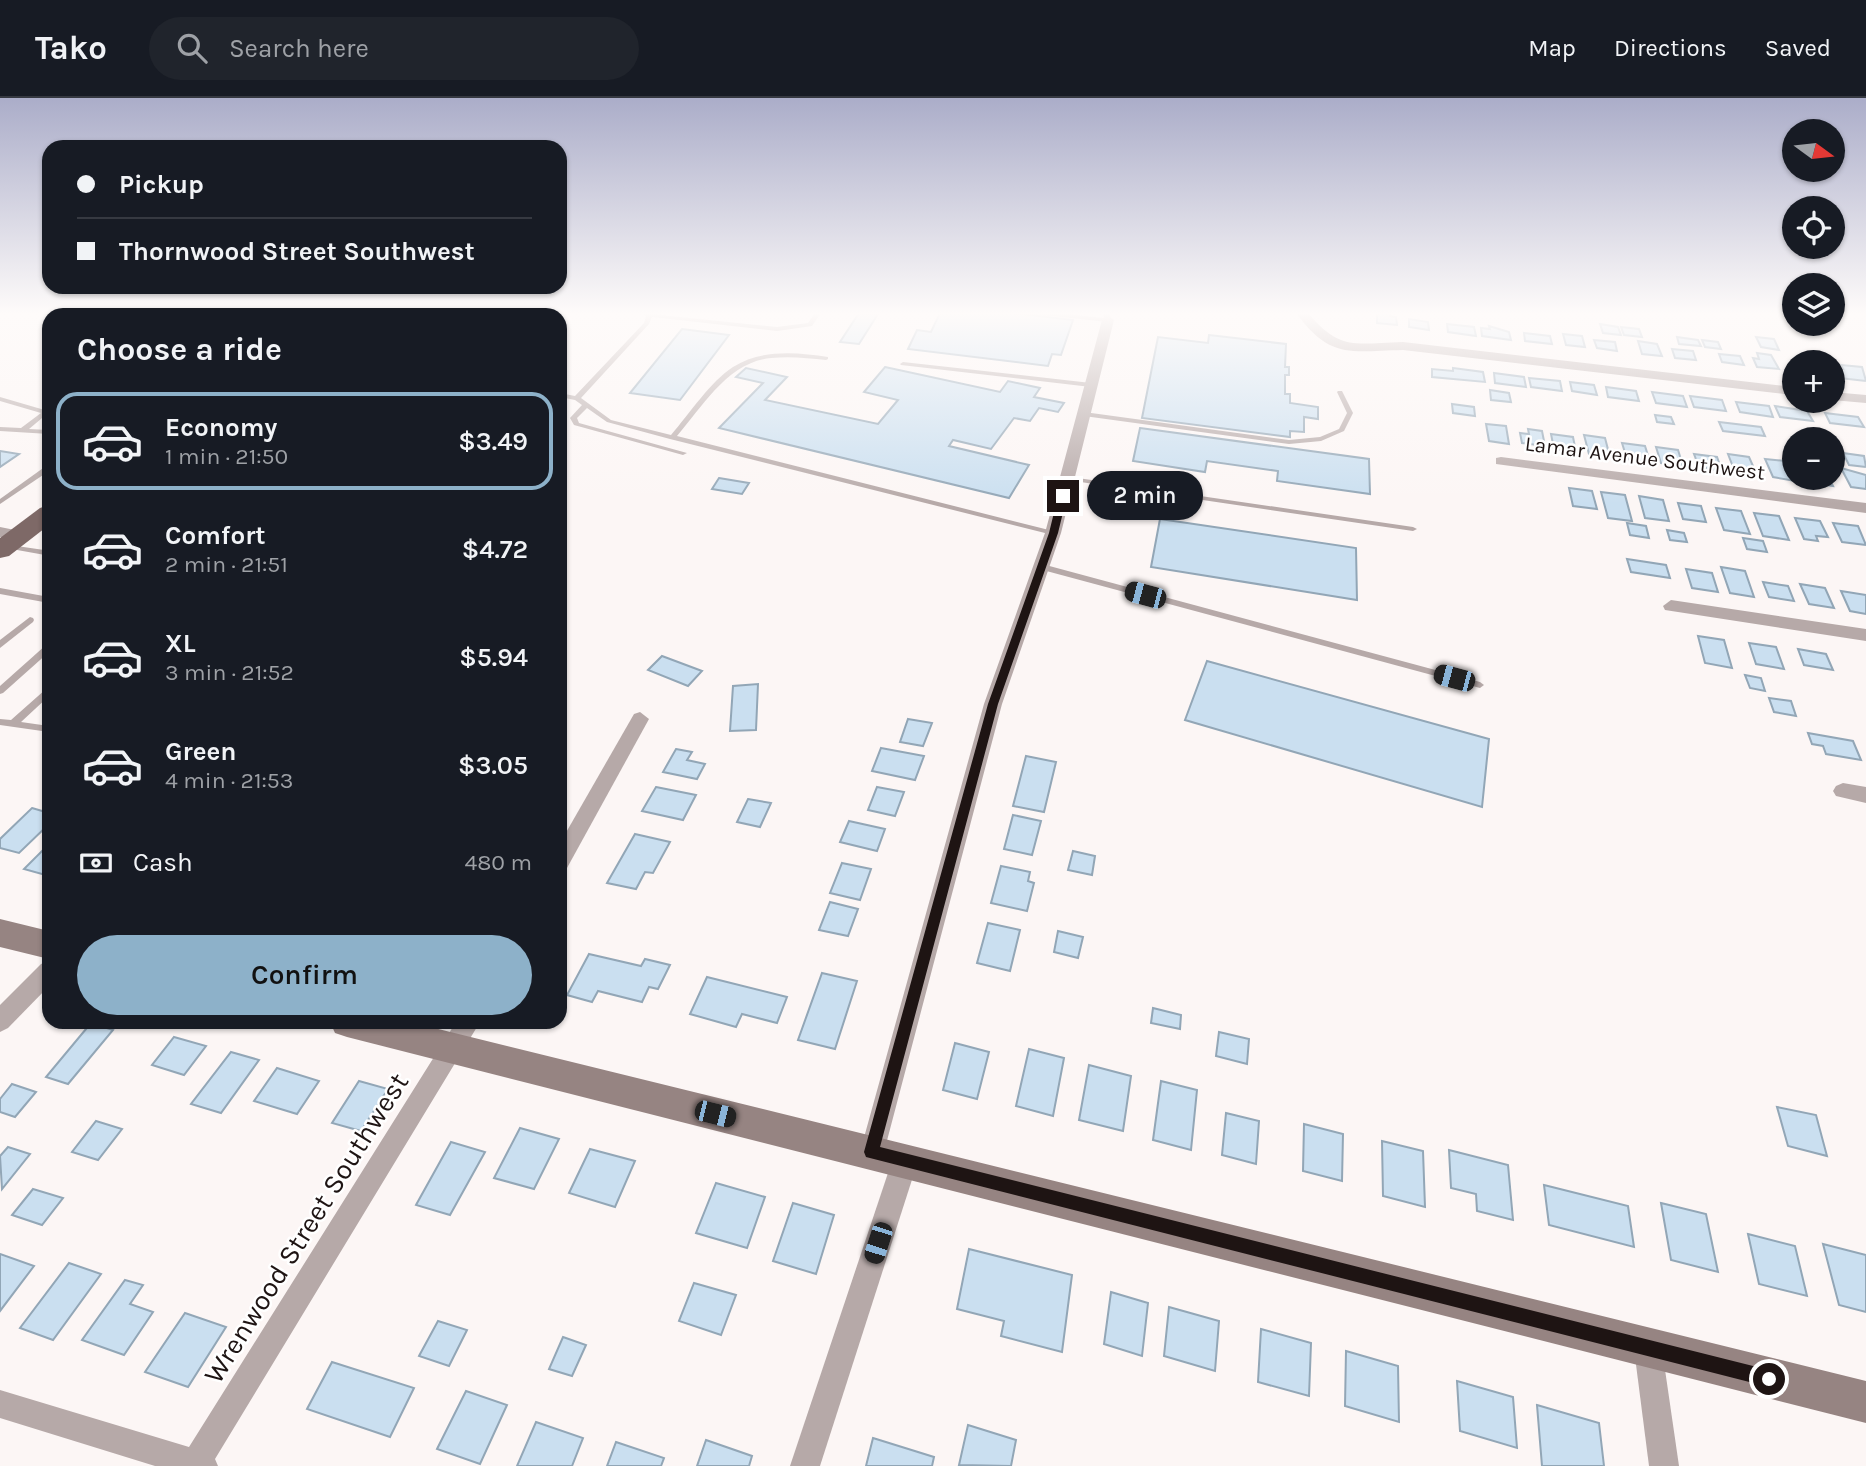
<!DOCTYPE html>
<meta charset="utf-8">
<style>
body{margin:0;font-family:Karla,sans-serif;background:#20242c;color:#f1f3f6;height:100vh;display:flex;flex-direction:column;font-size:26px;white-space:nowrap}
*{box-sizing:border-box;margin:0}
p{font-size:23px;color:#9ea1a6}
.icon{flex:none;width:38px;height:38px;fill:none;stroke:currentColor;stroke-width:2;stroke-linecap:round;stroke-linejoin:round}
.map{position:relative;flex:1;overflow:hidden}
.sheet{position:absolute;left:42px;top:210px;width:525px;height:721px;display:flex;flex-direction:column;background:#171b24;border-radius:21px;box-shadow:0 2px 5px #0004}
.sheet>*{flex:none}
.hud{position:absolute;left:42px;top:42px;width:525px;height:154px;border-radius:21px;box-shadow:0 2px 5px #0004;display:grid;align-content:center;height:154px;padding:0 35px;background:#171b24}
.needle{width:46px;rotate:105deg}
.buttons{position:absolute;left:1782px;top:21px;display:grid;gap:14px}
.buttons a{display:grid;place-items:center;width:63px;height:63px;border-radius:50%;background:#171b24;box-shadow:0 2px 5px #0004;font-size:35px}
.end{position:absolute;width:32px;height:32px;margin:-16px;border:9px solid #1e1413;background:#fff;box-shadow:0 0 0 4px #fff}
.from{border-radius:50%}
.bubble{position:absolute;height:49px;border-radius:24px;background:#171b24;box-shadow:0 2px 5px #0004;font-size:23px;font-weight:600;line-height:49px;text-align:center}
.car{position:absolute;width:21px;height:42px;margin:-21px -10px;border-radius:9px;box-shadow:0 0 5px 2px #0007;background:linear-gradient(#222 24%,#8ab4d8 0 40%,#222 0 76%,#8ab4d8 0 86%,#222 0)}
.hud b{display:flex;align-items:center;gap:24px;height:66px;font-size:26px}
.hud b+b{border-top:2px solid #363941}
.hud i{width:18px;height:18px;background:#f1f3f6}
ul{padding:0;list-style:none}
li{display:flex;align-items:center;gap:21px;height:98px;margin:0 14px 10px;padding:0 21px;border:4px solid transparent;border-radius:21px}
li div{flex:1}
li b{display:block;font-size:26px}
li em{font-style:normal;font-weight:600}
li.current{border-color:#8db1c9}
li>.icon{width:63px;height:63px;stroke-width:1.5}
h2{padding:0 35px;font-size:32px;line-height:84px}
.pay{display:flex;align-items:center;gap:18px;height:77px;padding:0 35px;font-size:26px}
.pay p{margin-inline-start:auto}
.action{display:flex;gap:14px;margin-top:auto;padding:14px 35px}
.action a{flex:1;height:80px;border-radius:42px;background:#8db1c9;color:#111;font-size:28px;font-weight:600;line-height:80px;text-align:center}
header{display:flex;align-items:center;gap:42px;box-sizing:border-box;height:98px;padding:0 35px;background:#171b24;border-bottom:2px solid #363941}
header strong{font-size:33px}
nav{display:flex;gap:38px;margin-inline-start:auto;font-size:24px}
.search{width:490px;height:63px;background:#20242c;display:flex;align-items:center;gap:18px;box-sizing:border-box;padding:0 24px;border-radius:38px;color:#9ea1a6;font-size:26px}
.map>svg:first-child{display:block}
</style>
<header>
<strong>Tako</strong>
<div class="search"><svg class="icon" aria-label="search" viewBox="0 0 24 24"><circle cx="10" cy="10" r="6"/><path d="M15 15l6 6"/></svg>Search here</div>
<nav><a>Map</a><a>Directions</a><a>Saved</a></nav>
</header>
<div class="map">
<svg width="1866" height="1368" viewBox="0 0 1866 1368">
<rect width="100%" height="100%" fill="#fcf6f5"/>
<!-- building -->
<g fill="#cadff0" stroke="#92a6b6" stroke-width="2">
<polygon points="365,215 405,215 423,217 362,217"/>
<polygon points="859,215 878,216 859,246 840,244"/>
<polygon points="940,215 1013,215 1073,222 1061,257 1052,256 1048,268 908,251 917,232 931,234"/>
<polygon points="1377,215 1390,215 1390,218 1396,219 1397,227 1377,225"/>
<polygon points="1409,221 1428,224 1429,232 1409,229"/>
<polygon points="1447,226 1474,229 1476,238 1448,234"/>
<polygon points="1600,226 1618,229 1621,237 1603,235"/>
<polygon points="1489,228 1509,234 1511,242 1482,238 1481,230 1490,231"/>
<polygon points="1621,229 1639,231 1642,239 1624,237"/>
<polygon points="682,231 729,237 680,302 630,295"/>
<polygon points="1524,235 1550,238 1552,246 1525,243"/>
<polygon points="1563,236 1582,238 1585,249 1566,247"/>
<polygon points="1209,237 1286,246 1285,269 1289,269 1289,277 1285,277 1285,296 1290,296 1290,305 1318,309 1318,321 1304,319 1304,334 1290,333 1290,339 1142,320 1158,239 1208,245"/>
<polygon points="1677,239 1698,242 1701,248 1679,246"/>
<polygon points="1756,239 1774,241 1779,252 1761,249"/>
<polygon points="1594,242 1615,244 1617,253 1597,250"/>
<polygon points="1702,242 1718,244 1721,251 1705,249"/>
<polygon points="1638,243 1657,246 1662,258 1642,256"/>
<polygon points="1672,251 1693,253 1696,262 1675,260"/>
<polygon points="1757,255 1771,257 1779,271 1757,269 1753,260 1759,261"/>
<polygon points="1719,256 1740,258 1744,267 1722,264"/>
<polygon points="1841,267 1862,269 1866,283 1840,280 1835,270 1843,271"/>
<polygon points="885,269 1000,294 1008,283 1040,290 1034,299 1064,305 1058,314 1039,310 1030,323 1014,320 991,351 953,342 949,348 1029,367 1009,400 719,330 763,285 736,279 746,270 787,279 765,302 878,326 898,302 864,294"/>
<polygon points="1453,270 1483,274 1485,284 1432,279 1432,271 1453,273"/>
<polygon points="1494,275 1524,279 1526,289 1495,285"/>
<polygon points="1529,280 1560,283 1562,293 1531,289"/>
<polygon points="1570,284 1594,287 1597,297 1572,293"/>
<polygon points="1606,289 1636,293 1639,303 1608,299"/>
<polygon points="1490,292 1509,295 1511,304 1491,302"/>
<polygon points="1652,294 1683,298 1687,309 1656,305"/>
<polygon points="1690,298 1722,302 1726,313 1694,309"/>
<polygon points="1736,304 1769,308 1773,319 1740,314"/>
<polygon points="1452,306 1474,309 1475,318 1453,315"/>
<polygon points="1775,308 1807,313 1813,323 1780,319"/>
<polygon points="1825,315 1858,319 1864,329 1830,325"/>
<polygon points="1655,317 1671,319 1674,326 1657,324"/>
<polygon points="1719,324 1761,329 1765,338 1723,333"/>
<polygon points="1486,326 1506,328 1509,346 1489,343"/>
<polygon points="1140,330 1369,361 1370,396 1277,383 1278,373 1207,363 1205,374 1133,363"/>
<polygon points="1528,331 1542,333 1545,348 1522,345 1520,335 1529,336"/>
<polygon points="1551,336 1573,339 1576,354 1554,351"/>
<polygon points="1584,337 1605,340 1610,359 1589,356"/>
<polygon points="1622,345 1645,348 1650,364 1627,361"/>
<polygon points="1656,349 1678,352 1683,368 1661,365"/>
<polygon points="0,353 19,356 0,369"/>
<polygon points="1843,355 1864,358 1866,369 1849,367"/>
<polygon points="1694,356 1717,359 1722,373 1699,369"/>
<polygon points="1728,356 1749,359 1757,377 1735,374"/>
<polygon points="1765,361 1786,363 1795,383 1773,379"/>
<polygon points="1841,370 1866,377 1866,391 1851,389"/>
<polygon points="719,380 749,385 742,396 712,391"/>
<polygon points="1809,380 1829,380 1833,388 1811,385"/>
<polygon points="1569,390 1592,393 1597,411 1573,408"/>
<polygon points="1601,394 1625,397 1632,423 1608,420"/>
<polygon points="1639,398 1663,402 1669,423 1645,420"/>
<polygon points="1678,405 1701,408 1706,424 1683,421"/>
<polygon points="1716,410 1741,413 1750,436 1724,432"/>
<polygon points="1754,415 1779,418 1789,442 1763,438"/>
<polygon points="1795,420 1820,423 1828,439 1816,438 1818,443 1804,441"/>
<polygon points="1160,421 1356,450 1357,502 1151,469"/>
<polygon points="1627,425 1646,428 1649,440 1630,437"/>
<polygon points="1833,425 1858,428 1866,447 1842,444"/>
<polygon points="1667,432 1684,435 1687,444 1670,442"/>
<polygon points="1743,440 1763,443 1767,454 1747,451"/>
<polygon points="1627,461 1666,467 1670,480 1631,474"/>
<polygon points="1721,469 1745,473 1754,499 1730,495"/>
<polygon points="1686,471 1712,475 1718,494 1692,490"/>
<polygon points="1763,484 1788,488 1794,503 1769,499"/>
<polygon points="1800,486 1825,490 1834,510 1809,506"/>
<polygon points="1841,493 1866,497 1866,516 1850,513"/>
<polygon points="1698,538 1724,542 1732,570 1705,565"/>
<polygon points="1749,545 1776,549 1784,571 1756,566"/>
<polygon points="1798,551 1826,556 1833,572 1804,567"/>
<polygon points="662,558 702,573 688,588 648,572"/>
<polygon points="1207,563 1489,641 1482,709 1185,622"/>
<polygon points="1745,577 1761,580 1765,593 1750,590"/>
<polygon points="758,586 756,632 730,633 733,588"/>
<polygon points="1769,600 1791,603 1796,618 1774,614"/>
<polygon points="908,621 932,625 923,648 900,644"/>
<polygon points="1808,635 1853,643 1861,662 1826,656 1823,648 1812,646"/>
<polygon points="881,650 924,658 915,682 872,673"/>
<polygon points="676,651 692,654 687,662 705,666 697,681 663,674"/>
<polygon points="1026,658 1056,664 1044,714 1013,708"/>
<polygon points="656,689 696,697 683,722 642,713"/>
<polygon points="877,689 904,694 895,718 868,712"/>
<polygon points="748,701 771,705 760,729 737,724"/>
<polygon points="32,710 49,715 49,726 19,755 0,750 0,741"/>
<polygon points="1013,717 1041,723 1032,757 1004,751"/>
<polygon points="849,723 885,731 877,753 840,744"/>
<polygon points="635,736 670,744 653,775 645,774 636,791 607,785"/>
<polygon points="48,747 49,778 24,771"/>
<polygon points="1073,753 1095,758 1092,777 1068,772"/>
<polygon points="842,765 871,771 860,802 830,795"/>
<polygon points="1001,768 1030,774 1028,783 1034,785 1027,813 991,805"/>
<polygon points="830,804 858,811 848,838 819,832"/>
<polygon points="988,825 1020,832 1010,873 977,865"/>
<polygon points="1058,833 1083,839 1078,860 1054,854"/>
<polygon points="589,856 641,868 645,861 670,867 658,891 649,889 642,904 598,893 592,904 567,897"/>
<polygon points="822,875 857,883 835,951 798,942"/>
<polygon points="707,879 787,899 777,925 742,916 736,929 690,916"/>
<polygon points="1153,910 1181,917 1180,931 1151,925"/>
<polygon points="91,925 113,932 68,986 46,979"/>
<polygon points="1219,934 1249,941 1247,966 1216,958"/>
<polygon points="174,939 206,948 184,977 152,967"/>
<polygon points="955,945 989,954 977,1001 943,992"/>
<polygon points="1029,951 1064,960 1053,1018 1016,1008"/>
<polygon points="231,954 259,962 221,1015 191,1006"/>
<polygon points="1089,967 1131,978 1123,1033 1079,1022"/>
<polygon points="277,970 319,983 297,1016 254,1003"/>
<polygon points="359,983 388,991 361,1033 332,1025"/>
<polygon points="1161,983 1197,992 1191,1052 1153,1042"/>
<polygon points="12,986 36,994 15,1019 0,1014 0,1001"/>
<polygon points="1777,1009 1816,1017 1827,1058 1788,1048"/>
<polygon points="1226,1015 1259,1023 1256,1066 1222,1057"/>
<polygon points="96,1023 122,1031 98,1062 72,1054"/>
<polygon points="1304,1026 1343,1036 1342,1083 1303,1073"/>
<polygon points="520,1030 559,1041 534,1091 494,1080"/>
<polygon points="1382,1043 1423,1053 1425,1109 1383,1098"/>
<polygon points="451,1044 485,1054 450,1117 416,1107"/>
<polygon points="8,1049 30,1056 2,1091 0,1058"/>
<polygon points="590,1051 635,1063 615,1109 569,1095"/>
<polygon points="1449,1052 1508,1067 1513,1122 1477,1113 1476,1096 1451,1090"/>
<polygon points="716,1085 765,1099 747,1150 696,1135"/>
<polygon points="1544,1087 1628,1108 1634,1149 1549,1127"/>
<polygon points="33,1091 63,1100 42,1127 12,1117"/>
<polygon points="793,1105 834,1117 816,1176 773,1163"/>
<polygon points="1661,1105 1706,1116 1718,1174 1671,1162"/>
<polygon points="1748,1136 1795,1148 1807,1198 1759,1186"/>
<polygon points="1823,1146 1866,1157 1866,1214 1839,1207"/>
<polygon points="969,1151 1072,1177 1062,1254 1001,1238 1004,1223 957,1211"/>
<polygon points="0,1156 34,1168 0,1213"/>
<polygon points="69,1165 101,1176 53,1242 20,1230"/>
<polygon points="125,1182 143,1187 130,1206 153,1214 124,1257 82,1242"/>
<polygon points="694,1185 736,1197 721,1237 679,1223"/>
<polygon points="1111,1194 1148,1205 1142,1258 1104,1246"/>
<polygon points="1169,1209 1219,1223 1215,1273 1164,1258"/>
<polygon points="185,1215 226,1229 188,1289 145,1274"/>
<polygon points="438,1223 467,1232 449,1268 419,1258"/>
<polygon points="1261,1231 1311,1245 1309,1298 1258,1284"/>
<polygon points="563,1239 586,1247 572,1278 549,1271"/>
<polygon points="1346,1253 1398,1268 1399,1324 1345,1308"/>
<polygon points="332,1264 414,1290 390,1339 307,1311"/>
<polygon points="1457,1283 1513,1299 1517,1350 1460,1333"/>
<polygon points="466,1293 507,1307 480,1366 437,1351"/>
<polygon points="1537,1307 1599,1325 1604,1368 1542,1368"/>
<polygon points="536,1324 583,1340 572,1368 517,1368"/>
<polygon points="968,1327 1016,1342 1011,1368 959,1367"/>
<polygon points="873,1340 934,1359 932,1368 866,1368"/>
<polygon points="706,1342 752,1358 749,1368 697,1368"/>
<polygon points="616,1344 664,1360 661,1368 607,1368"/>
</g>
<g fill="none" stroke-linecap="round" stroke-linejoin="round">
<!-- lane -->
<g fill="#b6a9a8" fill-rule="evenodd">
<polygon points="268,215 285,215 292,217 273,217"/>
<polygon points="353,215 360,215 358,217 351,217"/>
<polygon points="449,215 461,215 458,217"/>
<path d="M 642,215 L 777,229 L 808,225 L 815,215 L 821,215 L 812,228 L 777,233 L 652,219 L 649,226 L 581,300 L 611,322 L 671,337 C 690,315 710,284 733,269 C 761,251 797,254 828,259 L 828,261 L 826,262 C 808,260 790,258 771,260 C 728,264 703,308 677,338 L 1053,433 L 1057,435 L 1053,437 L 670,341 L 607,324 L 587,310 L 577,320 L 579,325 L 687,355 L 683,357 L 574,327 L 570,320 L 582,307 L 575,302 L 560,299 L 560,295 L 575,298 L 644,225 L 646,218 Z"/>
<polygon points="1039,215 1057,215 1104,220 1103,215 1109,215 1111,222 1108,224 1042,217"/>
<polygon points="903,264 1091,285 1094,287 1091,289 901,267 900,266"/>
<polygon points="1338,293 1342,293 1353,315 1344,333 1321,343 1289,346 1084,318 1081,316 1084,314 1289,342 1320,339 1339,331 1347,315 1337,294"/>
<polygon points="0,299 48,313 48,315 29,331 49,332 49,336 0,333 0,329 21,330 41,315 0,303"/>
<polygon points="46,368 49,368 49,373 0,406 0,401"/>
<polygon points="1064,378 1413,429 1417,431 1413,433 1067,382 1064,382"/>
<polygon points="3,446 44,452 49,450 49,456 45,457 6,450 3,450"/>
<polygon points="1042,466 1480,584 1484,587 1480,590 1039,471 1038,469"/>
<polygon points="0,490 49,499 49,505 0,496"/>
<polygon points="30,519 33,520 34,522 33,524 0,550 0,542"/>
<polygon points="49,546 49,554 3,595 0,596 0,588 46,547"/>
<polygon points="49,590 49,598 21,624 49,628 49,634 0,627 0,621 11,622 46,591"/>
</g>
<!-- street -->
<g fill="#b6a9a8" fill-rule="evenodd">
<path d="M 1296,215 L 1308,215 C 1341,254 1356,245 1403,244 L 1794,289 L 1794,297 L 1403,252 C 1350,253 1331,262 1296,215 Z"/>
<polygon points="1108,218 1114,222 1061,435 1002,606 884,1054 881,1063 872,1066 863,1063 860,1054 984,606 1045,435 1102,222"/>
<polygon points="1832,294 1866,297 1866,305 1832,302"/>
<polygon points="1501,359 1866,405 1866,415 1496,366 1496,360"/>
<polygon points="0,429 25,434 28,437 20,442 0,439"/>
<polygon points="1671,502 1866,531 1866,543 1665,512 1663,508"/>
<polygon points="640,614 649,621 567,770 560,772 560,745 634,616"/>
<polygon points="1843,685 1866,689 1866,705 1836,698 1833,693 1836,688"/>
<polygon points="49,863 49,888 8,930 0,934 0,907 41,866"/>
<polygon points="456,924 480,924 215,1361 218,1368 155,1368 0,1320 0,1292 189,1349"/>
<polygon points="905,1050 914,1054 918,1063 820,1368 790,1368 892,1063 896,1054"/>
<polygon points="1648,1237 1658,1241 1662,1251 1679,1368 1649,1368 1634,1251 1638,1241"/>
</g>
<!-- secondary -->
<g fill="#968482" fill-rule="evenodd">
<polygon points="0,821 49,833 49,861 0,849"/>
<polygon points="330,924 410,924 1866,1283 1866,1325 347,939 335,935"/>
</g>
<!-- primary -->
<polygon fill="#7e6967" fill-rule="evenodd" points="49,407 49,427 9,458 0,460 0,440 40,410"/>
</g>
<!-- sky -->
<linearGradient id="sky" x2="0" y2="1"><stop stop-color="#abadc9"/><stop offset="0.53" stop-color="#fefbfa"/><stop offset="1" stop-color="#fefbfa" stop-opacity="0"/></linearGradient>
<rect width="1866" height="406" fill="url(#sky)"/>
<!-- route -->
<polygon fill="#1e1413" points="1063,396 1067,398 1058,435 998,606 880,1049 1769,1272 1775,1275 1777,1281 1775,1287 1769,1289 866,1059 864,1054 988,606 1049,435 1058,398"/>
<g text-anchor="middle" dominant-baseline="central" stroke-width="5" stroke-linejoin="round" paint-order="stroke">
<!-- far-street labels -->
<g font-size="21" fill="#1e1413" stroke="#fff">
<text transform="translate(1645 360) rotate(7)">Lamar Avenue Southwest</text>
</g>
<!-- near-street labels -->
<g font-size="28" fill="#1e1413" stroke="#fff">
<text transform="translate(306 1130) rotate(-58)">Wrenwood Street Southwest</text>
</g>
</g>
</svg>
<div class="buttons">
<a><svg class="needle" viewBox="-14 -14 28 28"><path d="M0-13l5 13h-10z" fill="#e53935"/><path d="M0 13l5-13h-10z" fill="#9ea1a6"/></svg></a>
<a><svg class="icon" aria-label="locate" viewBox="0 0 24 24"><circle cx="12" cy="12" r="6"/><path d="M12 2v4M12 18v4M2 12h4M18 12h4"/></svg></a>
<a><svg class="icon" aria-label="layers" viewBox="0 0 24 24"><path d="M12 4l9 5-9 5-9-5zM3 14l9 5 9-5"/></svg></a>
<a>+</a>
<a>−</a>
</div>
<i class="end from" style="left:1769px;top:1281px"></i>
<i class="end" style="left:1063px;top:398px"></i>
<div class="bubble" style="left:1087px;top:373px;width:116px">2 min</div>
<i class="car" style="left:1145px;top:497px;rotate:285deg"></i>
<i class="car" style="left:1454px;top:580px;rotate:285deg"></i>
<i class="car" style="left:715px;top:1016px;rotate:104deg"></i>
<i class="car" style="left:878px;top:1145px;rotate:198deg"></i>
<div class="hud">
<b><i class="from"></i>Pickup</b>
<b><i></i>Thornwood Street Southwest</b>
</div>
<section class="sheet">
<h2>Choose a ride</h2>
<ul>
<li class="current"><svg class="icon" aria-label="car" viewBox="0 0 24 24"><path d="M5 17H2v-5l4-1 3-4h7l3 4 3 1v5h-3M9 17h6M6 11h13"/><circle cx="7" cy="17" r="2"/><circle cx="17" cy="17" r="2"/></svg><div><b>Economy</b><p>1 min · 21:50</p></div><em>$3.49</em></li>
<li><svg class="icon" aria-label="car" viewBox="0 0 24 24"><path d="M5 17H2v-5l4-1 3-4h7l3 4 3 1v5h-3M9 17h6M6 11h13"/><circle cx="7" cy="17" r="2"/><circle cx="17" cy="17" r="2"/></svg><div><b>Comfort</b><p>2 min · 21:51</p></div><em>$4.72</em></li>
<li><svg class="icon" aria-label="car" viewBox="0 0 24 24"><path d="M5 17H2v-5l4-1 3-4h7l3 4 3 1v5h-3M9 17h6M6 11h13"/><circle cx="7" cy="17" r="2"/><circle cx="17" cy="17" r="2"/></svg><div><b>XL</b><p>3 min · 21:52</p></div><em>$5.94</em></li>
<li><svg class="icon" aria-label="car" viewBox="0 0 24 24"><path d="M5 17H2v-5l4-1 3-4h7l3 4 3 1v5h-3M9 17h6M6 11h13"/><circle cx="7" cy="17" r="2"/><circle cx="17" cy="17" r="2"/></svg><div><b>Green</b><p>4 min · 21:53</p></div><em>$3.05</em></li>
</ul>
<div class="pay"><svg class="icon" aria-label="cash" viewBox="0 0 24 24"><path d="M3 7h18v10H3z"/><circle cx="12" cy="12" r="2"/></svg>Cash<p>480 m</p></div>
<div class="action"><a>Confirm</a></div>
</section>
</div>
